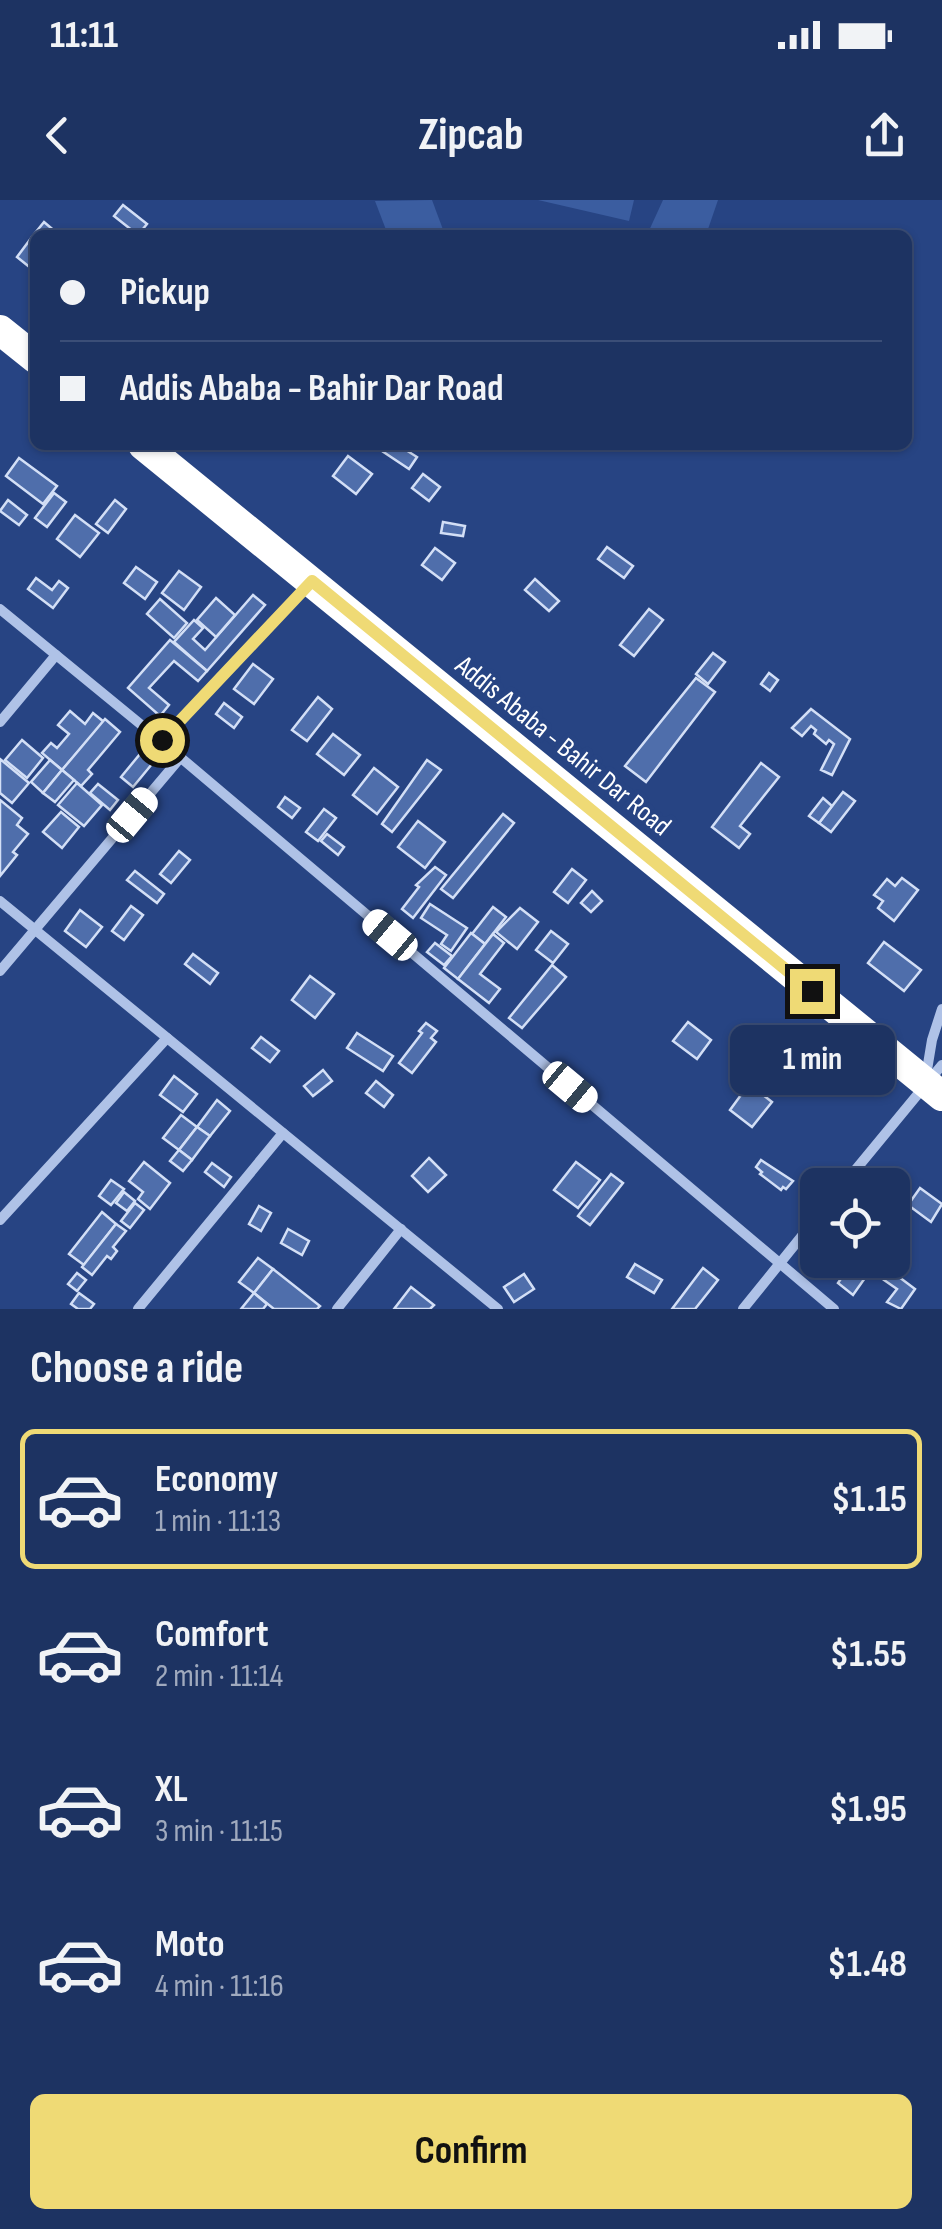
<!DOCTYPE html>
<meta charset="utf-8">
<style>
body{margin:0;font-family:"Sofia Sans Condensed",sans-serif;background:#253b68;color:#f1f3f6;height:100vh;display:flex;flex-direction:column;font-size:38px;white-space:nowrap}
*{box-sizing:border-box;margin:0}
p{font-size:32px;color:#a0aabe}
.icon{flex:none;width:55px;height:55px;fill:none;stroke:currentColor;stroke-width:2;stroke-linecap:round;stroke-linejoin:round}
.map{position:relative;height:1109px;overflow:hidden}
.details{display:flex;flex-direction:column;background:#1d3362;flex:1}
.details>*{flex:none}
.top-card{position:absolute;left:30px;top:30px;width:882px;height:220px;border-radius:15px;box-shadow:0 2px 8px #0004,0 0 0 2px #3b4e77;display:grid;align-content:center;height:220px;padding:0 30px;background:#1d3362}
.tools{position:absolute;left:800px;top:968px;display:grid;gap:20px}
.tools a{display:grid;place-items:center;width:110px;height:110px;border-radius:15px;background:#1d3362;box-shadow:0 2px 8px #0004,0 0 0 2px #3b4e77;font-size:50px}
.end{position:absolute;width:45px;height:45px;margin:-22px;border:12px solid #efda75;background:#111;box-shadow:0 0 0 5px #111}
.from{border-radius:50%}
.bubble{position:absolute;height:70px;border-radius:15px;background:#1d3362;box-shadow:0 2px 8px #0004,0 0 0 2px #3b4e77;font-size:32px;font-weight:700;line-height:70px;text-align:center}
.car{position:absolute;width:30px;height:60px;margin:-30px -15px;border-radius:12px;box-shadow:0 0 8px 2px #0007;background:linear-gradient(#fff 24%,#345 0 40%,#fff 0 76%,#345 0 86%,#fff 0)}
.top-card b{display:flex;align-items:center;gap:35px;height:95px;font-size:38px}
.top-card b+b{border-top:2px solid #3b4e77}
.top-card i{width:25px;height:25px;background:#f1f3f6}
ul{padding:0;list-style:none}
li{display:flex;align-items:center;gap:30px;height:140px;margin:0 20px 15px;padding:0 10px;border:5px solid transparent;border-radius:15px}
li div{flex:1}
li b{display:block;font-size:38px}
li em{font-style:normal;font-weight:700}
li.selected{border-color:#efda75}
li>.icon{width:90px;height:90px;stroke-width:1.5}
h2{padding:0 30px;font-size:45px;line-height:120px}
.cta{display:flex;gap:20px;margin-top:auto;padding:20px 30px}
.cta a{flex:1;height:115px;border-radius:15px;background:#efda75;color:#111;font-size:40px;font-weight:700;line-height:115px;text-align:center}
.status{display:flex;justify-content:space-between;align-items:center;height:70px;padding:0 50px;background:#1d3362;direction:ltr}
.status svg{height:28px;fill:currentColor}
header{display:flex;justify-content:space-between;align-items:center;height:130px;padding:0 30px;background:#1d3362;font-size:45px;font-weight:700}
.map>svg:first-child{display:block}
</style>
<div class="status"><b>11:11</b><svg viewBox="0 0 49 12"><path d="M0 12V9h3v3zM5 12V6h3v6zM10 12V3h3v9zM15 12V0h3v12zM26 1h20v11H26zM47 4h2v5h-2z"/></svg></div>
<header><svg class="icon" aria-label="back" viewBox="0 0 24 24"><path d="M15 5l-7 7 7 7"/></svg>Zipcab<svg class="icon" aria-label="share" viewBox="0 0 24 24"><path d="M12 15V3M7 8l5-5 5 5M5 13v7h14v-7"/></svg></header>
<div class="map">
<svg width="942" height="1109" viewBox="0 0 942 1109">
<rect width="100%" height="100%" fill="#274483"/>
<!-- green -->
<g fill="#3b5da0">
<polygon points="432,0 445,35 388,35 375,1"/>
<polygon points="538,0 634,0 629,21"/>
<polygon points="663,0 718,0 706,35 647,35"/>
</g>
<!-- building -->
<g fill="#4f6eab" stroke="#d3dff6" stroke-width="2.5">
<polygon points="123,5 147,24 138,35 114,16"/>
<polygon points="44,22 57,33 35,35 35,40 32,37"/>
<polygon points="32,37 35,40 32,69 17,57"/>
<polygon points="373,245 398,245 417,257 409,269"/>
<polygon points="348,256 372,274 356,294 333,276"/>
<polygon points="19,258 57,286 43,304 6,276"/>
<polygon points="423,274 440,287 429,301 412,288"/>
<polygon points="54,293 66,302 47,327 35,318"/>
<polygon points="8,300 27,315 19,325 0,311"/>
<polygon points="115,300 126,309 108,333 96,324"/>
<polygon points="75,315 99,333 80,357 57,339"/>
<polygon points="443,322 465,326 463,336 441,333"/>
<polygon points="607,347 633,366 624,378 598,359"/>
<polygon points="435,348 455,363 442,380 422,365"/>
<polygon points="136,367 157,382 145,399 124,383"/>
<polygon points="179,371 201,387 184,410 162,393"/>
<polygon points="36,378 52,390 59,381 68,388 53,408 28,389"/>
<polygon points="535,379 559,401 549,411 525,390"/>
<polygon points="253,395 265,405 207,471 174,442 194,420 203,428 193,439 205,450"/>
<polygon points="216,398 235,415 216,437 197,420"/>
<polygon points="160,399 187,423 174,438 147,414"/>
<polygon points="649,409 663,420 634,456 620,445"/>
<polygon points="170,440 207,471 198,481 174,461 149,488 169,505 160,516 128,488"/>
<polygon points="713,453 725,462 708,484 696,474"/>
<polygon points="253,464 273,479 254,504 234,489"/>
<polygon points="769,473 778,480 770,491 761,484"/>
<polygon points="696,478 715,492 646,582 625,566"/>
<polygon points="318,497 332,509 307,541 292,530"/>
<polygon points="224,503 242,517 234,528 216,514"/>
<polygon points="811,509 850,539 832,575 821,570 834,544 829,540 826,544 814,534 816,530 811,526 802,536 792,528"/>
<polygon points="70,511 85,524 93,513 104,522 62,570 42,553 51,543 57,548 69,534 58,525"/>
<polygon points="105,519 120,532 88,570 92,574 81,586 62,570"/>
<polygon points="333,534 360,555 344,575 317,554"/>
<polygon points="22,540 43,558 27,578 5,560"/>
<polygon points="140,554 152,564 133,587 121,577"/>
<polygon points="0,559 29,583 12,603 0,593"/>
<polygon points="50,560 62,570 43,593 31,582"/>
<polygon points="427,560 441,570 392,632 382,624"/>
<polygon points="761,563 779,577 740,626 750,634 739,648 712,627"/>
<polygon points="374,568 398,587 377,614 353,595"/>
<polygon points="62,570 74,580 55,602 43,593"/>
<polygon points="77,583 102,605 84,626 58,605"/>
<polygon points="98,584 118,600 110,610 90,593"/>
<polygon points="843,592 855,601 831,632 819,623"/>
<polygon points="285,597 300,608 292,618 278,607"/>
<polygon points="823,598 832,606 819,623 809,616"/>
<polygon points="0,600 22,618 17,625 28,634 13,652 17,655 0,676"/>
<polygon points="324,609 336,618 318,641 306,632"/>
<polygon points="61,612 79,627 62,648 43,632"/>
<polygon points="503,614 514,623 453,698 441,689"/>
<polygon points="418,621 445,642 425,668 398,647"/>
<polygon points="327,634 344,647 338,655 321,641"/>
<polygon points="179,651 190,660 171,683 160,674"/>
<polygon points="435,667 446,675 413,718 402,709 419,687 416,685"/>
<polygon points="572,669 586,680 568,703 554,692"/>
<polygon points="135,671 164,694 157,703 127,680"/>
<polygon points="902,678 918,690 894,721 878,708 883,701 874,695 887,679 895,686"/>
<polygon points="592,691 602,701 591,712 581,703"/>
<polygon points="430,704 467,728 451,751 441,744 447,735 421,718"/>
<polygon points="131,706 143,715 124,740 112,731"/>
<polygon points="493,707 506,717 485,744 472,734"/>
<polygon points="520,708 538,722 517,749 496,732"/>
<polygon points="80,710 102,727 86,747 65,731"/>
<polygon points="551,731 568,744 553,763 536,750"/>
<polygon points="471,733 485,744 458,779 444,768"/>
<polygon points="493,734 504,743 480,774 500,789 489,803 458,779"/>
<polygon points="884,742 921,770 904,791 868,763"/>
<polygon points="435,743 452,756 444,765 427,752"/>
<polygon points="193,754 218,773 210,784 185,764"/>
<polygon points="552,765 566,777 522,828 509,818"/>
<polygon points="310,776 334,794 315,818 292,800"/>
<polygon points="688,822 711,840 697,859 673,841"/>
<polygon points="426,823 437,831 431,838 436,842 412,873 399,863 422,833 419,831"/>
<polygon points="357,833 393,856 383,871 347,848"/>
<polygon points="261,837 279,851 270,862 252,848"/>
<polygon points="323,870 332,881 313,896 304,886"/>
<polygon points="174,876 197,894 183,912 160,895"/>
<polygon points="376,881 393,895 384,907 366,893"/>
<polygon points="749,884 772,902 752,927 730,910"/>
<polygon points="217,900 230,911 210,936 197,927"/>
<polygon points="181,915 197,927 179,950 163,938"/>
<polygon points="197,927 210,936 192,960 179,950"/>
<polygon points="179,950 192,960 183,971 170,961"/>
<polygon points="429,958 446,975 428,992 412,976"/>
<polygon points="761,960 793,981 786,989 783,987 781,990 760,974 762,972 756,967"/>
<polygon points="144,962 170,983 150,1009 138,999 143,992 129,981"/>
<polygon points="576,962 600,980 578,1008 554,990"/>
<polygon points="212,963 231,977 224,987 205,972"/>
<polygon points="611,974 623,983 590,1025 578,1016"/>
<polygon points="111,980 124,989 111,1005 99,996"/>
<polygon points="920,988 942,1004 931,1022 908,1005"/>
<polygon points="124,992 135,1001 127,1011 116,1003"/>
<polygon points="135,1003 144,1010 130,1028 121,1021"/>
<polygon points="259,1006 271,1013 261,1031 249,1024"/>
<polygon points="102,1012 116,1024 84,1065 69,1054"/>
<polygon points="116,1024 126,1031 113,1047 117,1051 111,1059 107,1056 92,1075 82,1067"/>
<polygon points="288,1029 309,1041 302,1055 281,1043"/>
<polygon points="258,1058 273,1069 254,1093 239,1082"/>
<polygon points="854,1060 861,1060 872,1068 853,1095 838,1083"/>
<polygon points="635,1064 662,1080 654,1093 627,1077"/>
<polygon points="703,1068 718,1080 695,1109 672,1109"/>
<polygon points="273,1069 320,1106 317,1109 274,1109 254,1093"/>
<polygon points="891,1071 915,1089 901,1109 887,1102 897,1089 884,1080"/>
<polygon points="77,1073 86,1080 77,1091 68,1084"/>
<polygon points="524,1074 534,1089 514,1102 504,1087"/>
<polygon points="411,1087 434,1105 430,1109 394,1109"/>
<polygon points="79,1093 94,1104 90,1109 78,1109 71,1104"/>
<polygon points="254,1093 267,1104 263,1109 241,1109"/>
</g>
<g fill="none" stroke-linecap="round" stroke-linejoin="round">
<!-- street -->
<g stroke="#afc2e7" stroke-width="10">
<polyline points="0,409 161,541 834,1109"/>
<polyline points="0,522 56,455"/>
<polyline points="161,541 308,385"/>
<polyline points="0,701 498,1109"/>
<polyline points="0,771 181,557"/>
<polyline points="926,876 932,840 942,809"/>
<polyline points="843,985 942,865"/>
<polyline points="0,1020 167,838"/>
<polyline points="138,1109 283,933"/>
<polyline points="337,1109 401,1029"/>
<polyline points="743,1109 818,1016"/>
</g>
<!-- highway -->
<g stroke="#fff" stroke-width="30">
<polyline points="0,130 35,158"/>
<polyline points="143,245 942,896"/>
</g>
</g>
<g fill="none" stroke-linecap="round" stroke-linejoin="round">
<!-- route -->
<polyline stroke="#efda75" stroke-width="12" points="162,540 312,381 812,791"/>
</g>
<g text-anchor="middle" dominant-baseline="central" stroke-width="10" stroke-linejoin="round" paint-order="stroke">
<!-- street labels -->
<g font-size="28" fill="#fff" stroke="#274483">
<text transform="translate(563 546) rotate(39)">Addis Ababa - Bahir Dar Road</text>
</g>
</g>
</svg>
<div class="tools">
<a><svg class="icon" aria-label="locate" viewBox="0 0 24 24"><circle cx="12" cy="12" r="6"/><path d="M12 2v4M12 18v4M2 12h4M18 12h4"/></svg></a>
</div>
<i class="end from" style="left:162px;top:540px"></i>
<i class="end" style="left:812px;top:791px"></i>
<div class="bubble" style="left:730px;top:825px;width:165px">1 min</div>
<i class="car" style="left:132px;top:615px;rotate:40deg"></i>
<i class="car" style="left:390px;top:735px;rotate:310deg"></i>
<i class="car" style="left:570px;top:887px;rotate:130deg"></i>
<div class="top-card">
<b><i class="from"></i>Pickup</b>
<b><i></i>Addis Ababa - Bahir Dar Road</b>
</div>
</div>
<section class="details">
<h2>Choose a ride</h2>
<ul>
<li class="selected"><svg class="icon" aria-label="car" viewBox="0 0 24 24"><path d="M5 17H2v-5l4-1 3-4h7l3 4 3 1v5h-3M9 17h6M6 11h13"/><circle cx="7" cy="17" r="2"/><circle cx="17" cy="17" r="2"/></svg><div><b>Economy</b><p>1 min · 11:13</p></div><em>$1.15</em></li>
<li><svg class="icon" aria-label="car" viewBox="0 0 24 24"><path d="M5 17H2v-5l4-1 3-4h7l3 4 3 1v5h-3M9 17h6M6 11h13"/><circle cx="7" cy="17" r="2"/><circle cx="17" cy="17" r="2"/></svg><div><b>Comfort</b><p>2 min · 11:14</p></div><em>$1.55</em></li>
<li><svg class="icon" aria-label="car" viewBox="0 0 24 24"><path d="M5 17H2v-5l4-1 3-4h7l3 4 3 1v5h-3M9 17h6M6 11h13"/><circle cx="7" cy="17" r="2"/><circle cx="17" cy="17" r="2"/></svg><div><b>XL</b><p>3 min · 11:15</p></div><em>$1.95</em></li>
<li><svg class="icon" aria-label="car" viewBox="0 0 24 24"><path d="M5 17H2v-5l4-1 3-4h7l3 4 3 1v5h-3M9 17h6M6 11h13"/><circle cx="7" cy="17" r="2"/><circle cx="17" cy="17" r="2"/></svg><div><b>Moto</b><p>4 min · 11:16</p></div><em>$1.48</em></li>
</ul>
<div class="cta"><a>Confirm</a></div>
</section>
